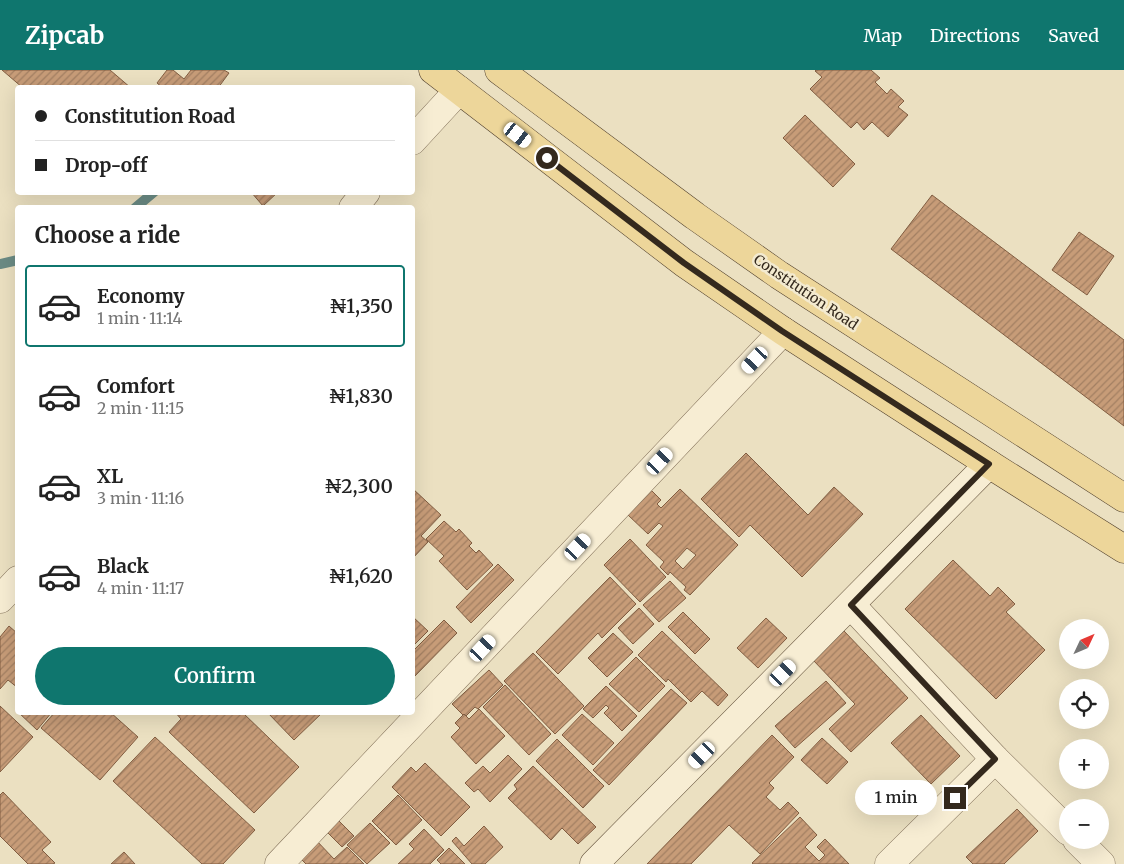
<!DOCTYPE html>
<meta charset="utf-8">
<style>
body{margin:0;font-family:Merriweather,serif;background:#f2f2f2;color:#222;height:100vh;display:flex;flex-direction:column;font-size:19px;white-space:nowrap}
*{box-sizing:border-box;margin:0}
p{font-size:16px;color:#767676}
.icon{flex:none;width:28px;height:28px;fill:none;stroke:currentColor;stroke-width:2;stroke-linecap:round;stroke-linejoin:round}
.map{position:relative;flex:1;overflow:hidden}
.sheet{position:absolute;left:15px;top:135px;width:400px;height:510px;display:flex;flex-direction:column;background:#fff;border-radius:5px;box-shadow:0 5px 20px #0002}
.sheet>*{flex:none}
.top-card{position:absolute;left:15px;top:15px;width:400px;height:110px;border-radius:5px;box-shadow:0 5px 20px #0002;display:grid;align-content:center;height:110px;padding:0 20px;background:#fff}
.needle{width:32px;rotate:46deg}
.fabs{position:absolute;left:1059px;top:549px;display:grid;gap:10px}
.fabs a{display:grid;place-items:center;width:50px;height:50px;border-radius:50%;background:#fff;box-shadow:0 5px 20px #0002;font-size:25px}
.end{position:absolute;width:22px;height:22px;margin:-11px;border:6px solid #34291d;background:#fff;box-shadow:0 0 0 2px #fff}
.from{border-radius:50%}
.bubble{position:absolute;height:35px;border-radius:18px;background:#fff;box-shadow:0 5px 20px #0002;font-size:16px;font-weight:600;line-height:35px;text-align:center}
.car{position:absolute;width:15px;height:30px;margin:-15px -8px;border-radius:6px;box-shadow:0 0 4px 1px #0007;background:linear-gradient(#fff 24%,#345 0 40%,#fff 0 76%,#345 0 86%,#fff 0)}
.top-card b{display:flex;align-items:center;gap:18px;height:48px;font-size:19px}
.top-card b+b{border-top:1px solid #e0e0e0}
.top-card i{width:12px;height:12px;background:#222}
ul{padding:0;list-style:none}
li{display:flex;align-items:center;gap:15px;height:82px;margin:0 10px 8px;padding:0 10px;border:2px solid transparent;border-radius:5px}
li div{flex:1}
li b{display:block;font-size:19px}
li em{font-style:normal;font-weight:600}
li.selected{border-color:#0f766e}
li>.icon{width:45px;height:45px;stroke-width:1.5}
h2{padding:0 20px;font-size:22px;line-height:60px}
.button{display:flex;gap:10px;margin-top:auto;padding:10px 20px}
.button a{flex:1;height:58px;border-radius:30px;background:#0f766e;color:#fff;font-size:20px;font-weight:600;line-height:58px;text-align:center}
header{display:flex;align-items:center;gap:30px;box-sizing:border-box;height:70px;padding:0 25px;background:#0f766e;color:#fff}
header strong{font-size:24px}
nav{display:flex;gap:28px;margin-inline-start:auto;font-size:18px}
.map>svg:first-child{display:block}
</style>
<header>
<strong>Zipcab</strong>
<nav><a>Map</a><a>Directions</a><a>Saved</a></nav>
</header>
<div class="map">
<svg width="1124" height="794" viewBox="0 0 1124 794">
<defs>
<pattern id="building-hatch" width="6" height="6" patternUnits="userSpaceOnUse" patternTransform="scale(1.25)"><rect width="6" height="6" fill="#c79c78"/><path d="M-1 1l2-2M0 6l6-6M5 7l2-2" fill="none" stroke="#a27f62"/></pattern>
</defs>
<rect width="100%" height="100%" fill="#ebe0c1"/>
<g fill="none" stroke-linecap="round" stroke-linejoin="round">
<!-- stream -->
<g stroke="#6b8b84" stroke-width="10">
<polyline points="135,138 154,122"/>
<polyline points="0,194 18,190"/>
</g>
</g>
<!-- building -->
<g fill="url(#building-hatch)" stroke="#815d41" fill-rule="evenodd">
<polygon points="2,0 110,0 131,18 23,18"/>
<polygon points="167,0 173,0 184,9 191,0 224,0 229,3 218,18 163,18 157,13"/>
<polygon points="816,0 871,0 880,8 875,12 887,24 891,19 904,31 898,37 908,45 888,67 872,52 864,60 857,52 851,58 810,19 822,7 815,1"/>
<polygon points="805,45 855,94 833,117 783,68"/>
<polygon points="251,122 278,122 263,136"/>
<polygon points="932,125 1124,270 1124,356 891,179"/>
<polygon points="1079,162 1114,186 1087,225 1052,200"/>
<polygon points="746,383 808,445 834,417 863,444 802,507 750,455 739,467 701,429"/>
<polygon points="412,418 441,445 421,466 428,472 412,489"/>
<path d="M 680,419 L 738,475 L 690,525 L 684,520 L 686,517 L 670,502 L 668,505 L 660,497 L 664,492 L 646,475 L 663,456 L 659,453 L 648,464 L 628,445 L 651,420 L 661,430 L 657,434 L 661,438 ZM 687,478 L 696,485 L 683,499 L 675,491 Z"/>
<polygon points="444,451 456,462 459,459 472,473 469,476 476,483 479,480 493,495 467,520 439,491 444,486 426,469"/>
<polygon points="630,469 666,507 640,532 604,495"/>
<polygon points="953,490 990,526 998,517 1015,534 1006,542 1045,580 996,629 905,539"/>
<polygon points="498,494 514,510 471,553 456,537"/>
<polygon points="610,507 636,534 602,568 598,563 558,604 536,582"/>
<polygon points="670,511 686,528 659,552 643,535"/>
<polygon points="639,538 654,554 633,574 618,558"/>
<polygon points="683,542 710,569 695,584 668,557"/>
<polygon points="412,546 428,561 412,577"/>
<polygon points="766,548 787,568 758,598 737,578"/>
<polygon points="444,550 457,563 413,608 412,582"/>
<polygon points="9,556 18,564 18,618 8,610 0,619 0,567"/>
<polygon points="662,561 728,625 718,636 702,621 691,632 668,609 666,612 638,585"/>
<polygon points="844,561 908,628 851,682 829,659 855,634 813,590"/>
<polygon points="613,563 633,582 607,607 588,588"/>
<polygon points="533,583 584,636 555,664 504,611"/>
<polygon points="636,587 665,616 639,642 609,614"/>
<polygon points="489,600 503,615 478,639 475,637 466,646 464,644 463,645 452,634"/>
<polygon points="826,611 846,633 795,678 775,656"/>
<polygon points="505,615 551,664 529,685 483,637"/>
<polygon points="606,616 637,646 622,661 604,643 609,638 606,635 593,648 583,639"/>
<polygon points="671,619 687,633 609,715 593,700"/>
<polygon points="0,636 33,667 0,702"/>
<polygon points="479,639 505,666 476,694 451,667 460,658 455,653 464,644 469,649"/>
<polygon points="18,642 52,642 37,660"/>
<polygon points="55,642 110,642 138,667 100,710 41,658"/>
<polygon points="242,642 299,697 254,743 169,662 181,649 175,642"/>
<polygon points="267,642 323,642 294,670"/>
<polygon points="582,644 614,673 593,695 562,665"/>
<polygon points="921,645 960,686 931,714 891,673"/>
<polygon points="772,665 794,687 769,713 774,718 766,727 780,740 788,732 799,743 760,784 729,755 691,794 647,794"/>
<polygon points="155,667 255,760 223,794 202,794 113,711"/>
<polygon points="822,668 848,692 827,714 801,690"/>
<polygon points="557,669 604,716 583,738 536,691"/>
<polygon points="508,685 522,699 490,732 478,719 474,722 465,713 483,696 490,703"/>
<polygon points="425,693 470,737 441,766 392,717 411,697 416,702"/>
<polygon points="533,696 596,757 578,774 562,758 551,770 508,728 517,719 514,715"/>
<polygon points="3,722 51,772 42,780 55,793 53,794 28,794 0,766 0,725"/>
<polygon points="398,725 422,750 396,775 372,751"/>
<polygon points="1017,739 1038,761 1004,794 973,794 966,787"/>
<polygon points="335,747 354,766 342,777 323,758"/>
<polygon points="800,747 817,765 805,777 819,791 825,785 817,777 825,769 849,794 753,794 752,793"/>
<polygon points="370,753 390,773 367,794 347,775"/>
<polygon points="484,756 503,777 485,794 472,794 452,771 456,767 464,776"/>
<polygon points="424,759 444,780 430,794 398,794 414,779 409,774"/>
<polygon points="315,769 334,789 347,777 364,794 306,794 298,786"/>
<polygon points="449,778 465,794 441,794 437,790"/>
<polygon points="124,782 135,794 111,794"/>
</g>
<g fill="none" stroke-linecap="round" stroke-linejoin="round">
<!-- street casing -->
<g stroke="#83715a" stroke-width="29">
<g id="street">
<polyline points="412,71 459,20"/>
<polyline points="353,138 366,122"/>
<polyline points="0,529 18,510"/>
<polyline points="851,535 995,689 1068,761"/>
<polyline points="1077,770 1101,794"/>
<polyline points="279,794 783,261"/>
<polyline points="889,794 995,689"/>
</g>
</g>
<!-- secondary casing -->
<g stroke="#65533d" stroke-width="29">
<polyline id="secondary" points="594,794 989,394"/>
</g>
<!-- primary casing -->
<g stroke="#51402e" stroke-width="29">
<g id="primary">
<polyline points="433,0 684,193 783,261 989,394 1124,479"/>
<polyline points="499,0 695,146 779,205 1124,428"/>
</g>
</g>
<!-- street -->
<use href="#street" stroke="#f7edd3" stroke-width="28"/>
<!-- secondary -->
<use href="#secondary" stroke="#f7edd3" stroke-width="28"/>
<!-- primary -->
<use href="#primary" stroke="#edd69a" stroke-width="28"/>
</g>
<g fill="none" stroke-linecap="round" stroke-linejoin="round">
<!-- route -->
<polyline stroke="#34291d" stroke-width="6" points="547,88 684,193 782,261 989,394 851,535 995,689 955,728"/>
</g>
<g text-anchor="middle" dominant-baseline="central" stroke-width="5" stroke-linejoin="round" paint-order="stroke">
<!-- street labels -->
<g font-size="14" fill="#34291d" stroke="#f3ead0">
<text transform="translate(806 222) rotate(34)">Constitution Road</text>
</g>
</g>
</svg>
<div class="fabs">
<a><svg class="needle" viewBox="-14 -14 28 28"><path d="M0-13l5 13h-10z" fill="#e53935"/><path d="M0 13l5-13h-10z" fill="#767676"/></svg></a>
<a><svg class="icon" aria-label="locate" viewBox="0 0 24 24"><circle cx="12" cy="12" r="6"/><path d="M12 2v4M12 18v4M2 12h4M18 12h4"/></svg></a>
<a>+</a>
<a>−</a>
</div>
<i class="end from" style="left:547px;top:88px"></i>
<i class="end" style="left:955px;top:728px"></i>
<div class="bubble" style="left:855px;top:710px;width:82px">1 min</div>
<i class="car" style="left:518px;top:65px;rotate:128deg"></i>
<i class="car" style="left:755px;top:290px;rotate:223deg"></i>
<i class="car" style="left:660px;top:391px;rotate:43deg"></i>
<i class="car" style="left:578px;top:477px;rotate:43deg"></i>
<i class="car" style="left:483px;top:578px;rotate:43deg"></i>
<i class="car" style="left:783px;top:603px;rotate:45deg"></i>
<i class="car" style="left:702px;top:685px;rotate:225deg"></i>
<div class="top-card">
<b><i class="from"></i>Constitution Road</b>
<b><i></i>Drop-off</b>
</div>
<section class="sheet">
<h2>Choose a ride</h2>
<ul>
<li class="selected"><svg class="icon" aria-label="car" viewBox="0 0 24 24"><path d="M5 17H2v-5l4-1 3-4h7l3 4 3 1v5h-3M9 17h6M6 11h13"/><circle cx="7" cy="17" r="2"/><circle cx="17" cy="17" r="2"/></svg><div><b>Economy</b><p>1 min · 11:14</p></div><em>₦1,350</em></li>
<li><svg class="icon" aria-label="car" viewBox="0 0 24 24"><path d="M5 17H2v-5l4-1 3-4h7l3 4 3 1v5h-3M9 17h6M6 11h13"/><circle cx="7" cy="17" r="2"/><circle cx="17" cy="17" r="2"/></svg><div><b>Comfort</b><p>2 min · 11:15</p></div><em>₦1,830</em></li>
<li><svg class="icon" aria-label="car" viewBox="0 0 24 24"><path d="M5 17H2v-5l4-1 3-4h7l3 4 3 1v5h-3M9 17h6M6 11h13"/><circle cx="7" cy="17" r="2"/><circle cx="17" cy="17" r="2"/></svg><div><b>XL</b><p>3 min · 11:16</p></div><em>₦2,300</em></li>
<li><svg class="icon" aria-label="car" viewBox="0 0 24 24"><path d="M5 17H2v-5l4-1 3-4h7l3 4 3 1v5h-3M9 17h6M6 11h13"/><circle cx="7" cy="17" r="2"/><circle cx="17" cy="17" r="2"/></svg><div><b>Black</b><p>4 min · 11:17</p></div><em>₦1,620</em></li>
</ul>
<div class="button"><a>Confirm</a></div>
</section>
</div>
